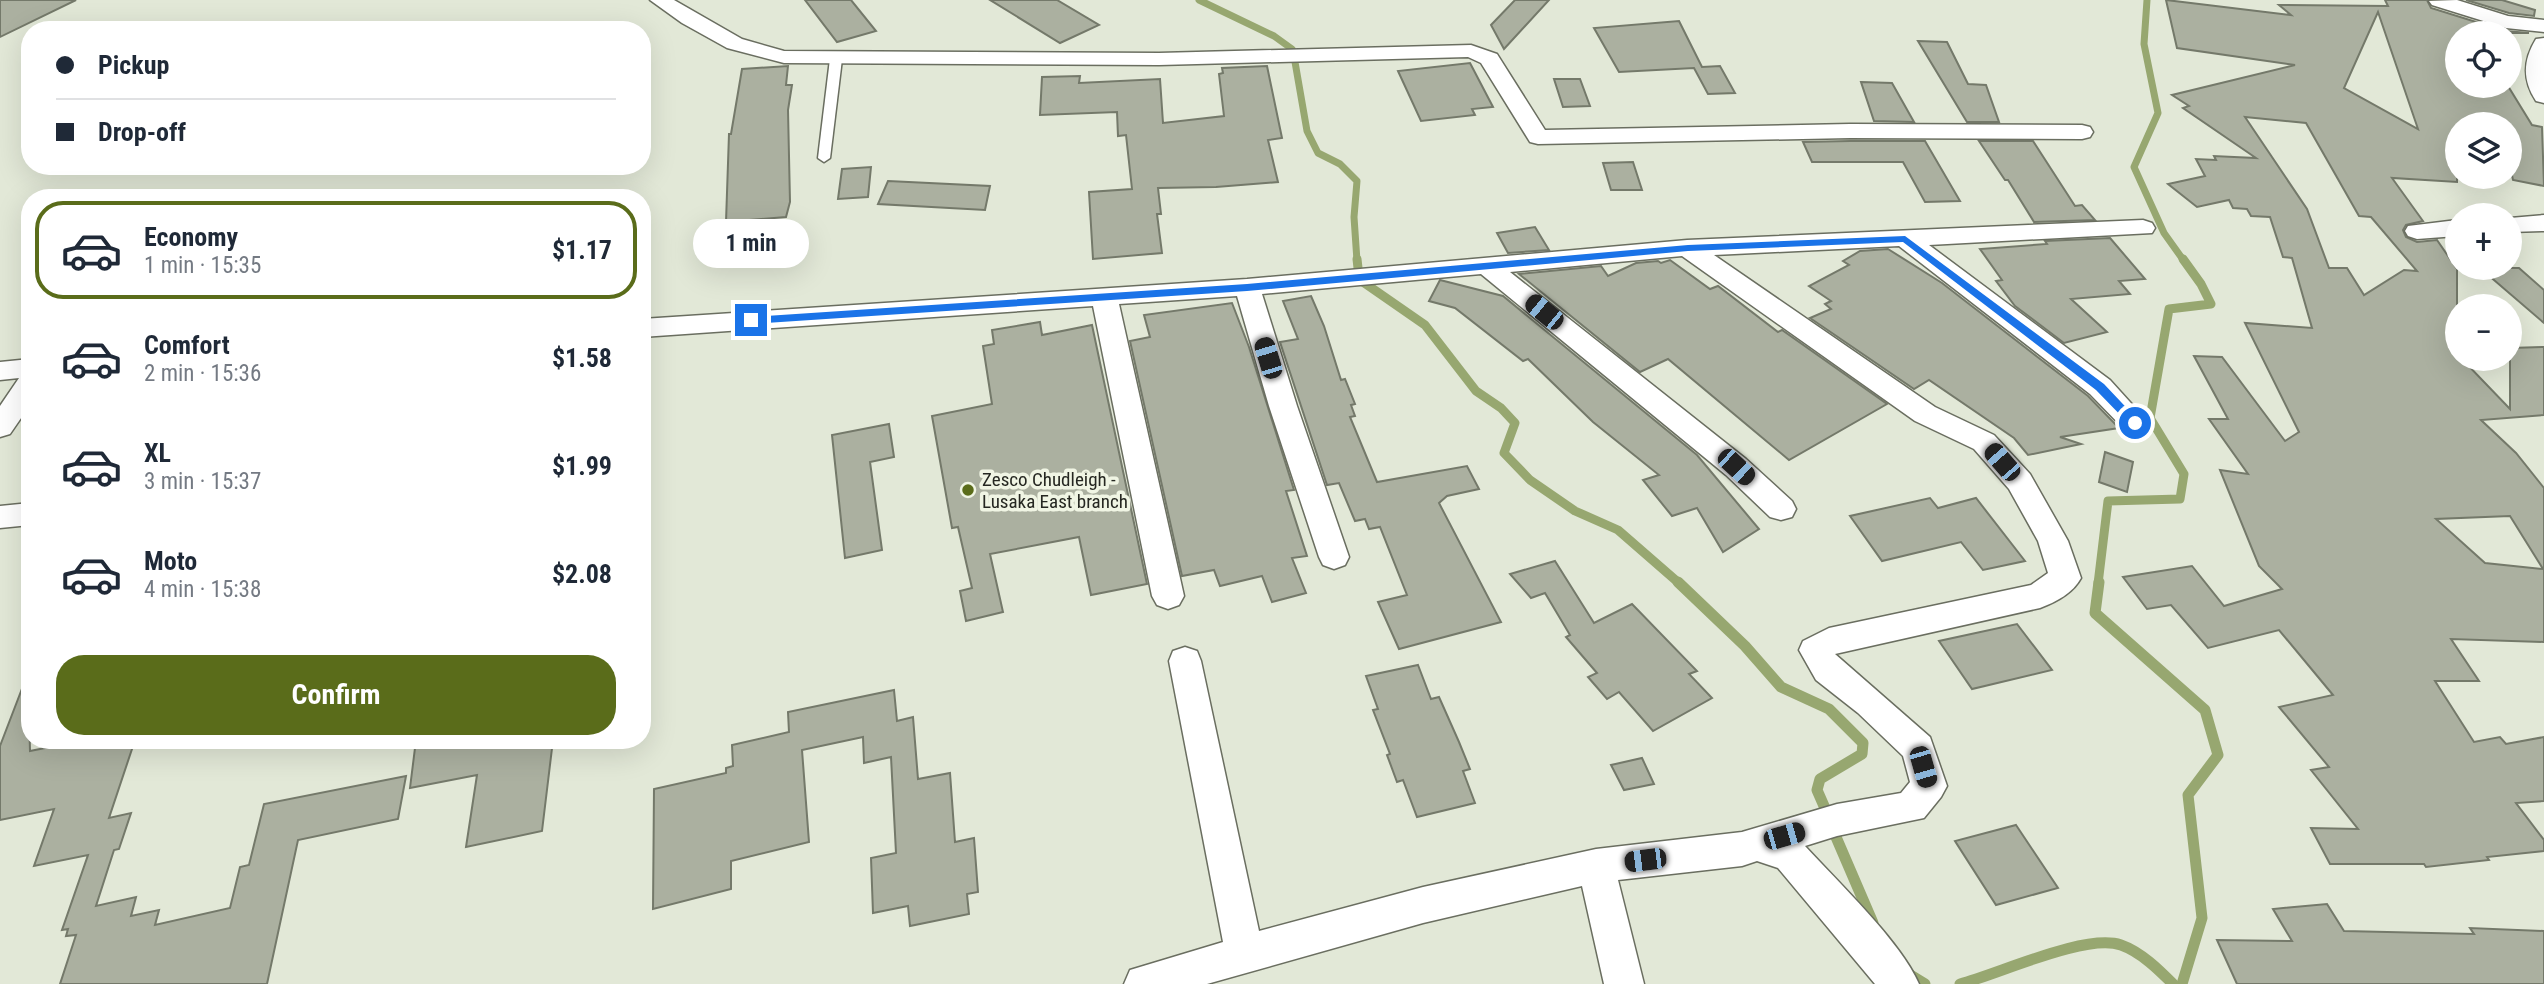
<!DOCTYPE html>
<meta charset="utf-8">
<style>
body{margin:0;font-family:"Roboto Condensed",sans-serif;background:#f2f2f3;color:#1f2937;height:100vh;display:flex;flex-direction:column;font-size:26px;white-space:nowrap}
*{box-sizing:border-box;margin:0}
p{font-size:23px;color:#747a83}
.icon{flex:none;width:38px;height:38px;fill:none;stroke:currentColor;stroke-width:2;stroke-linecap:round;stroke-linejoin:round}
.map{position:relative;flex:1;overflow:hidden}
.panel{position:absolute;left:21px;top:189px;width:630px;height:560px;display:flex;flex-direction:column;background:#fff;border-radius:28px;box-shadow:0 7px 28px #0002}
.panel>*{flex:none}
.top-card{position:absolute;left:21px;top:21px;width:630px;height:154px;border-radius:28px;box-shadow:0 7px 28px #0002;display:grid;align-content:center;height:154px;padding:0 35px;background:#fff}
.buttons{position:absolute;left:2445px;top:21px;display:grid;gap:14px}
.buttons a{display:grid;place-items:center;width:77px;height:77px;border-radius:50%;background:#fff;box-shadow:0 7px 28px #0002;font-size:35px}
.end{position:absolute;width:32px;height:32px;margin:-16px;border:9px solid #1a73e8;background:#fff;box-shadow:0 0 0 4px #fff}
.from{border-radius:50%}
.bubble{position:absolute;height:49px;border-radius:24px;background:#fff;box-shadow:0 7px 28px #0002;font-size:23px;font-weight:700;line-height:49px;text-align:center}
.car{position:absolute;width:21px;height:42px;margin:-21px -10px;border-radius:9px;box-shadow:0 0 5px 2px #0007;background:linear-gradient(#222 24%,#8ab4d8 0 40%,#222 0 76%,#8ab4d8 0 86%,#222 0)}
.top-card b{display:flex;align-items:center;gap:24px;height:66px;font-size:26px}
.top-card b+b{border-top:2px solid #e0e1e3}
.top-card i{width:18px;height:18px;background:#1f2937}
ul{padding:12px 0 0;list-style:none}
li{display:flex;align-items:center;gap:21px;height:98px;margin:0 14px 10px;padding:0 21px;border:4px solid transparent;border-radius:28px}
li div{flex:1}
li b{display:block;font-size:26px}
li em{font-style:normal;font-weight:700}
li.selected{border-color:#5a6c1a}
li>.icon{width:63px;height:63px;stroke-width:1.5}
.button{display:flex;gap:14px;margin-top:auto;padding:14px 35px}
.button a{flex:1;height:80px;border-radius:28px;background:#5a6c1a;color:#fff;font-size:28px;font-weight:700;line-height:80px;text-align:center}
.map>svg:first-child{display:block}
</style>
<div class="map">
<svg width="2544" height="984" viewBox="0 0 2544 984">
<rect width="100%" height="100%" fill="#e2e8d7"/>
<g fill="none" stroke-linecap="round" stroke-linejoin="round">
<!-- stream-far2 -->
<g stroke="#97a770" stroke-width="7">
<polyline points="1199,0 1274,36 1292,49"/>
<polyline points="2147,0 2144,44 2158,113 2134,167 2164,233 2184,261"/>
<polyline points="1295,62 1307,131 1318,153 1340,164 1357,181 1354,217 1357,261"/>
</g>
<!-- stream-far1 -->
<g stroke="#97a770" stroke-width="9">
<polyline points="1357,259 1358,268"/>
<polyline points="1363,282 1425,325 1476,391 1501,408 1515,423 1504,453 1530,480 1575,511 1618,530 1680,584"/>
<polyline points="2098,584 2108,501 2180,499 2184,474 2150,418 2169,309 2211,304 2201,284 2183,259"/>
</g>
<!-- stream -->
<g stroke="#97a770" stroke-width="11">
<polyline points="1678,582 1745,646 1781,687 1829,709 1863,743 1862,754 1820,779 1817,790 1824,806"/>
<polyline points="2099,582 2095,613 2205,710 2218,755 2188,795 2202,918 2182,984"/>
<polyline points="1836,837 1873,923"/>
<polyline points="1907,973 1925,984"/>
<path d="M 1960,984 C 1999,974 2085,933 2121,945 C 2141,952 2159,970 2173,984"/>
</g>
</g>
<!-- building -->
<g fill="#abb0a0" stroke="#74796a" stroke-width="2" fill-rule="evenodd">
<polygon points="0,0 76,0 0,37"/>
<polygon points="805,0 851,0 876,31 837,42"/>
<polygon points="990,0 1057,0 1099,25 1060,43"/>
<polygon points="1515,0 1549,0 1504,49 1491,25"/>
<path d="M 2166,0 L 2291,15 L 2279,5 L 2388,6 L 2385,0 L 2427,0 L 2431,8 L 2505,31 L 2529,33 L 2457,33 L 2457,86 L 2508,86 L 2532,125 L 2542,127 L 2544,186 L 2513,180 L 2510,166 L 2510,124 L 2500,124 L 2499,121 L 2488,124 L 2457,124 L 2457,182 L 2392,178 L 2423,221 L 2406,225 L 2403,230 L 2406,237 L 2417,242 L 2437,240 L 2457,269 L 2457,359 L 2462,359 L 2510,409 L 2510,348 L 2544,347 L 2544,415 L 2481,420 L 2516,453 L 2544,488 L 2544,642 L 2451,639 L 2479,681 L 2435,681 L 2474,742 L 2500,737 L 2506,744 L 2544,737 L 2544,801 L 2516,803 L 2544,840 L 2544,851 L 2487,857 L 2489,860 L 2426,867 L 2424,864 L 2330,864 L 2311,828 L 2358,829 L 2311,770 L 2329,767 L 2279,707 L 2333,695 L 2279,630 L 2208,648 L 2171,605 L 2147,609 L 2123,577 L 2192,566 L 2224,606 L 2282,589 L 2259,566 L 2220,470 L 2248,474 L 2209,419 L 2228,419 L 2194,356 L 2222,357 L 2285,441 L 2299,432 L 2245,323 L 2312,328 L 2292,258 L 2283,257 L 2270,217 L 2251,216 L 2247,209 L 2233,208 L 2229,200 L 2197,207 L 2168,184 L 2205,176 L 2196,159 L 2216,160 L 2214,156 L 2256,158 L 2183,108 L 2189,106 L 2172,95 L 2295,65 L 2177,48 ZM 2378,12 L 2418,129 L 2344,88 ZM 2245,117 L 2306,123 L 2359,216 L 2371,217 L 2417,271 L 2404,270 L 2364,295 L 2347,268 L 2329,268 L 2307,209 ZM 2510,516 L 2543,569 L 2485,563 L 2436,519 Z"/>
<polygon points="2466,0 2502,0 2535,10 2534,16 2509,13"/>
<polygon points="1679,21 1702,67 1720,66 1735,93 1708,94 1694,68 1619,72 1594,28"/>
<polygon points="1918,41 1947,42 1968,84 1986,85 1999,122 1967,122"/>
<polygon points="1470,63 1493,107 1472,109 1475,115 1421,121 1398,71"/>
<polygon points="788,66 786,85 792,85 788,110 790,202 786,217 726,222 729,134 731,134 742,69"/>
<polygon points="1267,66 1282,138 1268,140 1278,182 1216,187 1158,188 1161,214 1157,214 1162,253 1093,259 1089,192 1132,189 1126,135 1118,136 1117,112 1040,115 1042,77 1080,76 1079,83 1160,79 1163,123 1224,116 1219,74 1223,73 1222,68"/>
<polygon points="1554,79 1580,79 1590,106 1563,107"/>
<polygon points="1861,82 1892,83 1914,122 1874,121"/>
<polygon points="1850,141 1925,141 1960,201 1925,202 1903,162 1812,162 1803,142"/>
<polygon points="1979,141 2033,141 2075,206 2082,205 2095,220 2034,222 2008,180 2005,180"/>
<polygon points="1633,162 1642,190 1611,190 1603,163"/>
<polygon points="871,167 868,197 838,199 842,169"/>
<polygon points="888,181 990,186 985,210 878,204"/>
<polygon points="1535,227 1549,250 1508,253 1497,233"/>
<polygon points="2110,238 2145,279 2119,281 2130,294 2071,299 2107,332 2064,343 2015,306 1996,281 2002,280 1980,249 2047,244 2045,241"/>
<polygon points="1888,249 1942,283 2088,396 2119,428 2060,437 2081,444 2028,455 2014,438 1929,380 1914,389 1810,318 1831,309 1825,304 1831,301 1809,286 1849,265 1843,261 1860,251"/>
<polygon points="1670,260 1710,289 1718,286 1778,332 1782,330 1887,404 1789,460 1668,359 1640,372 1519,274 1601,266 1608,276 1636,263 1658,261 1661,263"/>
<polygon points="2480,268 2519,268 2544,290 2544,323"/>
<polygon points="1440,280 1503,296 1697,455 1759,529 1723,552 1697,508 1672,516 1643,480 1659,475 1593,422 1528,359 1523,361 1455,308 1429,301"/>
<polygon points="1311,296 1324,326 1341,380 1345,379 1355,404 1351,405 1355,416 1350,417 1377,482 1467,466 1479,489 1447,496 1439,503 1501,622 1399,649 1378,602 1407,595 1380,527 1369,529 1365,519 1355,521 1339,483 1327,485 1280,342 1298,339 1283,301"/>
<polygon points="1232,303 1249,347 1294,490 1286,491 1307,556 1292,558 1306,593 1272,602 1262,576 1220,586 1214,570 1182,576 1130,341 1150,337 1144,315"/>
<polygon points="1040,322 1042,335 1092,325 1147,584 1091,595 1079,537 990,554 1003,612 966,621 960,591 972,588 958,527 952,528 932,416 992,404 983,346 994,344 992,330"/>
<polygon points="889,424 894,457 870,462 882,550 845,558 832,435"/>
<polygon points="2105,452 2133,462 2127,492 2099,482"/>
<polygon points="1930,498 1938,508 1976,498 2025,561 1983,570 1961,542 1882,561 1850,516"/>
<polygon points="1555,561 1594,623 1632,604 1697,671 1689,674 1712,698 1653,731 1619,692 1607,699 1588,677 1597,673 1566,637 1570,635 1545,593 1531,598 1510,574"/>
<polygon points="2017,624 2052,670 1972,689 1939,641"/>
<polygon points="1418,665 1431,699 1439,697 1459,742 1470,769 1463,771 1475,803 1417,817 1403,780 1397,782 1387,755 1390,754 1373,710 1378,709 1366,676"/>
<polygon points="28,673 30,751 85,740 135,740 109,818 131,813 119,849 114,850 96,906 136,897 131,916 159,910 155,925 230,908 240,867 249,865 264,804 406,776 398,819 298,840 267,984 60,984 76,935 66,936 68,929 62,930 88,855 34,866 54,809 0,820 0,746"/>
<polygon points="894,690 897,721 913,717 918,779 950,773 955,842 974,838 978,892 967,894 969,914 910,926 908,906 873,913 871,858 896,853 891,757 864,763 863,737 802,750 809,842 731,861 731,889 653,909 654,789 726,773 726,768 733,766 732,745 789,732 788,712"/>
<polygon points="416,740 553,740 542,831 466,847 477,775 410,788"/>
<polygon points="1642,758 1654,784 1624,790 1611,765"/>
<polygon points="2016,825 2058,888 1996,905 1955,841"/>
<polygon points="2327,904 2344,931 2474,934 2470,928 2544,931 2544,984 2237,984 2217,940 2292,941 2273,909"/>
</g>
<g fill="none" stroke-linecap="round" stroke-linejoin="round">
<!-- service casing -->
<g stroke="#6a6e60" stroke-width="3">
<polygon id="service" points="836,56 842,59 830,158 824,162 818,158 830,59"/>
</g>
<!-- minor casing -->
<g stroke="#6a6e60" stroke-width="3">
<g id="minor">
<polygon points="650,0 674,0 742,39 784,51 1159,53 1471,45 1497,54 1545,130 1850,124 2082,125 2090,127 2093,132 2090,137 2082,139 1850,138 1538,144 1530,142 1481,63 1468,57 1159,65 784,63 727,48 682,23"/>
<polygon points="2457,0 2508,16 2544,20 2544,32 2506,28 2432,5 2429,1"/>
<path d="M 2544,38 L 2544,103 L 2536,101 C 2522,80 2523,60 2536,39 Z"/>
<polygon points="2544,215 2544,231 2510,232 2510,218"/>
<path d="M 2143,220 L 2152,223 L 2155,228 L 2152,233 L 1929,245 L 2110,380 L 2149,423 L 2145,430 L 2135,433 L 2125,430 L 2090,394 L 1899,246 L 1714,255 L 1935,407 L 1994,435 L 2030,474 L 2068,541 L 2081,578 C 2073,593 2056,602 2040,608 L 1835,654 L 1930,737 L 1947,786 L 1941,797 L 1924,818 L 1837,836 L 1805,846 C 1838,882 1901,942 1919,984 L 1875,984 L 1778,868 L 1757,861 L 1742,866 L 1618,880 L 1644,984 L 1604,984 L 1582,886 L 1423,923 L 1207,984 L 1124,984 L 1130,970 L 1223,942 L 1169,661 L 1173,651 L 1185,647 L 1197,651 L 1201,661 L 1259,931 L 1423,887 L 1596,849 L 1742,832 L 1837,804 L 1901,793 L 1910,782 L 1903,756 L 1858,713 L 1816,680 L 1799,650 L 1803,641 L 1829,628 L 2031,585 L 2048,573 L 2038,541 L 2009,489 L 1974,449 L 1915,421 L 1682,256 L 1510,272 L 1746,459 L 1792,501 L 1796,509 L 1792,517 L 1781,520 L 1770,517 L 1726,475 L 1481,274 L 1262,294 L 1297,406 L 1349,557 L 1345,565 L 1334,569 L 1323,565 L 1319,557 L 1269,406 L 1237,296 L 1119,304 L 1184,596 L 1179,605 L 1168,609 L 1157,605 L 1152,596 L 1093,306 L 642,337 L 642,319 L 1247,279 L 1687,240 Z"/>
<polygon points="2457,220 2457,236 2417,239 2408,236 2405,231 2408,226"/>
<polygon points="30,359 30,405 10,434 0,437 0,406 19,378 0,380 0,362"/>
<polygon points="30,503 30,525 0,528 0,506"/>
</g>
</g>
<!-- service -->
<use href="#service" fill="#fff" fill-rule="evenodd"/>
<!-- minor -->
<use href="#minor" fill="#fff" fill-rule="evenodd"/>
</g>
<!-- route -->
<polygon fill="#1a73e8" points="1905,236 2104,384 2138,420 2138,426 2131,426 2096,390 1903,242 1688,251 1247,291 751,324 746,320 751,317 1247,284 1688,245"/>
<!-- markers -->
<circle fill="#5a6c1a" stroke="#f0f5e4" stroke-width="2.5" cx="968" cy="490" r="7"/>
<g text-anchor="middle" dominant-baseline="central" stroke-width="7" stroke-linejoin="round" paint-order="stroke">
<!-- poi labels -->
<g font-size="19" fill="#252721" stroke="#f0f5e4" text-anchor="start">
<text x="982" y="479">Zesco Chudleigh -<tspan x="982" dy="22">Lusaka East branch</tspan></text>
</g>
</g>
</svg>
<div class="buttons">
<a><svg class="icon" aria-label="locate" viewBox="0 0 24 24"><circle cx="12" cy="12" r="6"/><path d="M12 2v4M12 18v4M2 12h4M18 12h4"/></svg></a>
<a><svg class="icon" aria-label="layers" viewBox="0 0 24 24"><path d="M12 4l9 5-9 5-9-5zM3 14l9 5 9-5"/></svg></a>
<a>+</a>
<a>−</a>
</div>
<i class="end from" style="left:2135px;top:423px"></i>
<i class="end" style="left:751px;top:320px"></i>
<div class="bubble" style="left:693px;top:219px;width:116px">1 min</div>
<i class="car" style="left:1544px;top:312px;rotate:309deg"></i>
<i class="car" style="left:1268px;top:358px;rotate:343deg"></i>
<i class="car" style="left:2002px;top:462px;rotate:319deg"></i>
<i class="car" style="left:1736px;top:467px;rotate:133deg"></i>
<i class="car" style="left:1923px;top:767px;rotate:164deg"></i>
<i class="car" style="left:1784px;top:836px;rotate:74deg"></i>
<i class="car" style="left:1645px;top:860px;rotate:263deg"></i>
<div class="top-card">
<b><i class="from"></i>Pickup</b>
<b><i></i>Drop-off</b>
</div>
<section class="panel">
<ul>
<li class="selected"><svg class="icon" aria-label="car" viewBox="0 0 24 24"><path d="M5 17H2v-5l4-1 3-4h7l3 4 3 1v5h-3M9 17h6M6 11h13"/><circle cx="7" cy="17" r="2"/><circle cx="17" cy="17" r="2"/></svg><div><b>Economy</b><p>1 min · 15:35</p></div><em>$1.17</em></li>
<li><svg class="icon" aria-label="car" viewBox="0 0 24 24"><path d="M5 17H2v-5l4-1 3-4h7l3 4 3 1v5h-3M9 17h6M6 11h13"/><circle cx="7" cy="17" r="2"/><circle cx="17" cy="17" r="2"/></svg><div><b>Comfort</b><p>2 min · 15:36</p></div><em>$1.58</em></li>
<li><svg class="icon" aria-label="car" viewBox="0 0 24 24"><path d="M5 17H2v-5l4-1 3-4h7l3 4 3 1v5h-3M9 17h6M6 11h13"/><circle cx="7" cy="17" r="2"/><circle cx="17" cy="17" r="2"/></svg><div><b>XL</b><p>3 min · 15:37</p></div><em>$1.99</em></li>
<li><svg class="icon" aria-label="car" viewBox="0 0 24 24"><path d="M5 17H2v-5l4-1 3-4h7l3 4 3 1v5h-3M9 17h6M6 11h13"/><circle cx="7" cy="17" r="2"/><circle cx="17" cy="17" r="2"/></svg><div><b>Moto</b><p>4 min · 15:38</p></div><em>$2.08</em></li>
</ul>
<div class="button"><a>Confirm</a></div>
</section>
</div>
